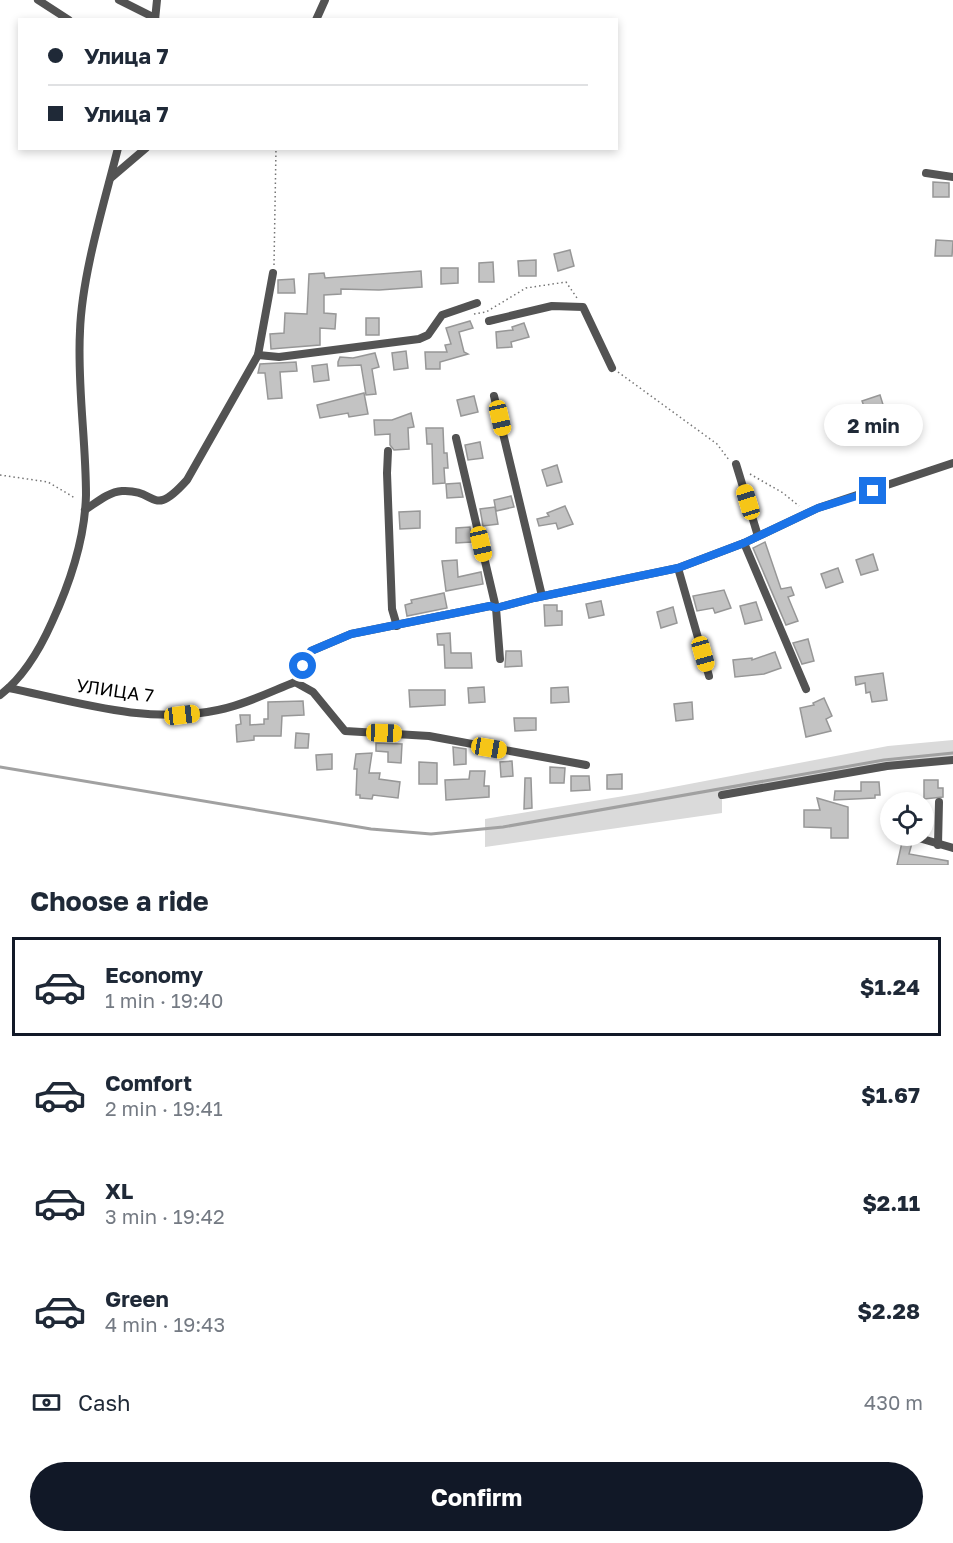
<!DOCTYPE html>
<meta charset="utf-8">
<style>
body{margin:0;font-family:"Golos Text",sans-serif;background:#f6f6f7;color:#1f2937;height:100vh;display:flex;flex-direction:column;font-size:22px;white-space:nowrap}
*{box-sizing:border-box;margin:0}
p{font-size:20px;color:#747a83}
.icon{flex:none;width:33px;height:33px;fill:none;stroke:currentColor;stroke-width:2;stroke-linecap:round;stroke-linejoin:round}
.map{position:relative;height:865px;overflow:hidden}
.drawer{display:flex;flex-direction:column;background:#fff;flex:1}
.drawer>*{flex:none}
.banner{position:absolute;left:18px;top:18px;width:600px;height:132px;border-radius:0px;box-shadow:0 3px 9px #0003;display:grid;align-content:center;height:132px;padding:0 30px;background:#fff}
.buttons{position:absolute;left:880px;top:792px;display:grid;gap:12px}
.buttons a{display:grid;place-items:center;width:54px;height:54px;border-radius:50%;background:#fff;box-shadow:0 3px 9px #0003;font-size:30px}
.end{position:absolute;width:27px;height:27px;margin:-14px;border:8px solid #1a73e8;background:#fff;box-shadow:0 0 0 3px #fff}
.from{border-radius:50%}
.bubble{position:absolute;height:42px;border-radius:21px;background:#fff;box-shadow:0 3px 9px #0003;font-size:20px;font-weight:700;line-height:42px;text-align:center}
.car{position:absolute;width:18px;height:36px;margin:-18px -9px;border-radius:8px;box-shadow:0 0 4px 2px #0007;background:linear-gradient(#f5c518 24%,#345 0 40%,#f5c518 0 76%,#345 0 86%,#f5c518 0)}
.banner b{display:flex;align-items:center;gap:21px;height:57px;font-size:22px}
.banner b+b{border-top:2px solid #e0e1e3}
.banner i{width:15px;height:15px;background:#1f2937}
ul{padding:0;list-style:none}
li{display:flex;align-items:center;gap:18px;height:99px;margin:0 12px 9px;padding:0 18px;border:3px solid transparent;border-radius:0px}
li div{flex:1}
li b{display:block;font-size:22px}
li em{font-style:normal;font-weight:700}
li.active{border-color:#111827}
li>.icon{width:54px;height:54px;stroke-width:1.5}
h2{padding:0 30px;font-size:27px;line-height:72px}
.pay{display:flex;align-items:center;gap:15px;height:66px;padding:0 30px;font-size:22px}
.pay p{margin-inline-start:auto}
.button{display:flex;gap:12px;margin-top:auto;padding:12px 30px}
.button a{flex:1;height:69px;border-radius:36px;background:#111827;color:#fff;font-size:24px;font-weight:700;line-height:69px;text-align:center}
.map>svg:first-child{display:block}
</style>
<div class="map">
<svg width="953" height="865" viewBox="0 0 953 865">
<rect width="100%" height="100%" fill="#fff"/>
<!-- green -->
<polygon fill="#dadada" points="953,740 953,760 722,795 722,813 485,847 485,819 642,793 888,746"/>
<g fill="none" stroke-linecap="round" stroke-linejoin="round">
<!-- stream -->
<polyline stroke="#a1a1a1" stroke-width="3" points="0,767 371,829 431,834 503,827 884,760 953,753"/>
</g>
<!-- building -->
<g fill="#c3c3c3" stroke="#979797" stroke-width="1.5">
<polygon points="933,182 949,183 949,197 933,197"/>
<polygon points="936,240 953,241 952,256 935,256"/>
<polygon points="570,250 574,266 558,271 554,254"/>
<polygon points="536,260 536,276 519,276 518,261"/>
<polygon points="493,262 494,282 479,282 479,263"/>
<polygon points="441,268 458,268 458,283 441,284"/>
<polygon points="421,271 422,287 379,290 341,289 341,294 324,295 324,313 336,314 335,329 320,328 320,345 271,349 270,334 284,333 285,313 307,314 309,274 324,273 325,278"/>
<polygon points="294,279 295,293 278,293 278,280"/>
<rect x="366" y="318" width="13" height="17"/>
<polygon points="470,321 473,328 459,332 464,352 468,354 440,362 440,369 426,369 425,352 447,352 445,345 451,344 446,328"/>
<polygon points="524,323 529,337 511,342 512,347 497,348 496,332 513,330 512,327"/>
<polygon points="406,351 408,368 394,370 392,353"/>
<polygon points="375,353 379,367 372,369 376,394 366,395 361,365 338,366 338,362 340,357 353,358"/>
<polygon points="296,362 297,371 280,372 282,398 268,399 265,373 258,373 260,364"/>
<polygon points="327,364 329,380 314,382 312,366"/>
<polygon points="364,393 368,414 349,417 348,413 320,418 317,405"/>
<polygon points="880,395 885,411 868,417 862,401"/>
<polygon points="474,396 478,412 461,416 457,400"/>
<polygon points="411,413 414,427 408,428 409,449 394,450 390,445 390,434 375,435 374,420 392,420"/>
<polygon points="426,428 443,428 444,453 447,453 448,468 444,468 445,483 433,484 432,444 427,444"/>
<polygon points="480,442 483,458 468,460 465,445"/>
<polygon points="557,465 562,482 547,486 542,470"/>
<polygon points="460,483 463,497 447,498 446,484"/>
<polygon points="511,496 514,507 496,511 494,500"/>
<polygon points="565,506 573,524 558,529 556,523 539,526 537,519 549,516 547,513"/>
<polygon points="495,507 498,524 483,526 480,509"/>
<polygon points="420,511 420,528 400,529 399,512"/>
<polygon points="470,527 472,542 456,543 456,528"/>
<polygon points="765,542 781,589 791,587 794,595 788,597 798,621 786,625 753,548"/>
<polygon points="873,554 878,570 861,575 856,560"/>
<polygon points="457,560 458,577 481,572 483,584 446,591 442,561"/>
<polygon points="838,568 843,582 826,588 821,574"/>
<polygon points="724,590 731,608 715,613 713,608 697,611 693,596"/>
<polygon points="444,593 447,608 407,616 405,605 412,603 411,600"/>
<polygon points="601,601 604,615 589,618 586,604"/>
<polygon points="756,602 762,620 745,624 740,606"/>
<polygon points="544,605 557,605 557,611 562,611 562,625 545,626"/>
<polygon points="673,607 677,623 661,628 657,612"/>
<polygon points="450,633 451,653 471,653 472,668 445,668 444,645 438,645 437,634"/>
<polygon points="808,639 814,661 802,664 793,643"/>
<polygon points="506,651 521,651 522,666 505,667"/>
<polygon points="775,652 781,668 764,674 735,677 733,660 752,658 752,660"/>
<polygon points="883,673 887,700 872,702 870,692 866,693 865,683 856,685 855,677"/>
<polygon points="484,687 485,702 469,703 468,688"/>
<polygon points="568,687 569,702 551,703 551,688"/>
<polygon points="409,690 445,690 445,705 410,707"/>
<polygon points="824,698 832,716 826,719 831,731 806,737 800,708 814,705 813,703"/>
<polygon points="303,701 304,715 282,716 281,736 254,736 254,740 237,742 236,725 241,724 240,715 250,715 250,725 264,724 264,719 268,719 268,702"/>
<polygon points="692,702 693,719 676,721 674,704"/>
<polygon points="514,718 536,718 536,730 515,731"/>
<polygon points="296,733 309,734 308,748 295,748"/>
<polygon points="376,743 402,744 401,763 388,762 388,752 376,751"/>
<polygon points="453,747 466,749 466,764 454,765"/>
<polygon points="372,753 369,773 380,773 379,779 400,782 398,798 373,795 372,799 360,798 360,795 356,795 357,769 354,769 356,754"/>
<polygon points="332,754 332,769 317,770 316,755"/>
<polygon points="512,761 513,776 501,777 500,762"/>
<polygon points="419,762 437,763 437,784 419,784"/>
<polygon points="550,767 565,768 564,783 550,783"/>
<polygon points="470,771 485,771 484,786 489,786 489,797 446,800 445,780 469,779"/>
<polygon points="622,774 622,789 607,789 607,775"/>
<polygon points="571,776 589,776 590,790 571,791"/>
<polygon points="525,778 531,778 532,808 524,809"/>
<polygon points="924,780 938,780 938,788 943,788 943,797 924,799"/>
<polygon points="861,782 879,782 880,795 875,795 875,798 834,800 835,791 861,791"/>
<polygon points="817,798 848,807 848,838 831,838 831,828 804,827 804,810 820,810"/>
<polygon points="903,838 912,843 909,854 948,861 948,865 897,865"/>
</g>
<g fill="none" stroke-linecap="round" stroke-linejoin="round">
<!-- path -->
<g stroke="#757575" stroke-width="1.5" stroke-dasharray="1.5 3" stroke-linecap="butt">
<polyline points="274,265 276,148"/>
<polyline points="474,314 486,312 526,288 566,282 577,298"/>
<polyline points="618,372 717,444 729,460"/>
<polyline points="750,474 783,493 799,506"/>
<polyline points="0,475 48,482 75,498"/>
</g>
<!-- street -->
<g stroke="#535353" stroke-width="8">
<polyline points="38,0 69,20"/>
<polyline points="119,0 155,18"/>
<polyline points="155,20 157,0"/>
<polyline points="316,20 325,0"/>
<polyline points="926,173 953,177"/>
<polyline points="112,177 146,148"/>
<polyline points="489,321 552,306 583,307 612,368"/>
<polyline points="258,355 279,357 419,339 428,335 442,315 477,303"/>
<polyline points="494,396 542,596"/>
<polyline points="456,438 496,608 500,659"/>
<polyline points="388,451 387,473 392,609 397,626"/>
<polyline points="736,464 758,536"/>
<path d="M 85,510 C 96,503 108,492 122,491 C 158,489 151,520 187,480 L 258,355 L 273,273"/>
<polyline points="744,543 806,689"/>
<polyline points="678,568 709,676"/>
<polyline points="295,682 313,692 345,731 429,736 586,765"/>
<path d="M 9,688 C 76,702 149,725 218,710 C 244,705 270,692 295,682 L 311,651 L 351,634 L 490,606 L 496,608 L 534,598 L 678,568 L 744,543 L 818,508 L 953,463"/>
<path d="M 0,695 C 24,677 40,649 52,622 C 70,583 85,538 86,495 C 86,440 77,385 80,331 C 82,274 104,204 118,148"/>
<polyline points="722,795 887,766 953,760"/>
<polyline points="889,828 891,828"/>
<polyline points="912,836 953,848"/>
<polyline points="938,845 939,802"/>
</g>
</g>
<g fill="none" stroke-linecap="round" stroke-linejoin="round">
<!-- route -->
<polyline stroke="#1a73e8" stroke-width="8" points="303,666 311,651 351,634 490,606 496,608 534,598 678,568 744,543 818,508 873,491"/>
</g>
<g text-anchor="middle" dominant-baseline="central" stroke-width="4.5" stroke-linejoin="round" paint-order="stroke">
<!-- street labels -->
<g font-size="18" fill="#000" stroke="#fff">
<text transform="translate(115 690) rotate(8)">УЛИЦА 7</text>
</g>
</g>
</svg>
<div class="buttons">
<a><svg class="icon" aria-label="locate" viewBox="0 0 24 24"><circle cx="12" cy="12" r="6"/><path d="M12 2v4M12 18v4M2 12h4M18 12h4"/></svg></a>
</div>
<i class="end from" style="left:303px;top:666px"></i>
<i class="end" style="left:873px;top:491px"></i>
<div class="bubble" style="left:824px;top:404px;width:99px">2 min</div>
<i class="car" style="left:500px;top:418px;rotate:167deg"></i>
<i class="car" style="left:748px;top:502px;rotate:343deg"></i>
<i class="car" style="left:481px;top:544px;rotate:167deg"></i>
<i class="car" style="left:703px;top:654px;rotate:164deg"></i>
<i class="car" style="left:182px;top:715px;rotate:83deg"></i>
<i class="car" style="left:384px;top:733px;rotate:92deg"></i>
<i class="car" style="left:489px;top:748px;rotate:100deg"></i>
<div class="banner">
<b><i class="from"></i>Улица 7</b>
<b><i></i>Улица 7</b>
</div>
</div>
<section class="drawer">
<h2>Choose a ride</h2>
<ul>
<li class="active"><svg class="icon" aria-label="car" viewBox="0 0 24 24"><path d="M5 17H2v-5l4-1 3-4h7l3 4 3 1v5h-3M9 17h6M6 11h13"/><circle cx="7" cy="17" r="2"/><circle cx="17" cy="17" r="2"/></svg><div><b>Economy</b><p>1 min · 19:40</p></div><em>$1.24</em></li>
<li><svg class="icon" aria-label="car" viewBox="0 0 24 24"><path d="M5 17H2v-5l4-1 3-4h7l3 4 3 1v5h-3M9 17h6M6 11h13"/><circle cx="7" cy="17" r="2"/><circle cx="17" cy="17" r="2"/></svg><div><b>Comfort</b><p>2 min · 19:41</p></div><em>$1.67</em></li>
<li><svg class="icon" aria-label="car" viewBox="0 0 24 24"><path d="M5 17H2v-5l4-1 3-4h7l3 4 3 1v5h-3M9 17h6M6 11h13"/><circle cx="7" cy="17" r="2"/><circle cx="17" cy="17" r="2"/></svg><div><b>XL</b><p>3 min · 19:42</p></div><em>$2.11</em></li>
<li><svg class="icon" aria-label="car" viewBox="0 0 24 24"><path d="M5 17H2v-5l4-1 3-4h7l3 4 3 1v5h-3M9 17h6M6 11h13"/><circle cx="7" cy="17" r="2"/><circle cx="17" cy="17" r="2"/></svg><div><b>Green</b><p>4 min · 19:43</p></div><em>$2.28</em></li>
</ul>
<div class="pay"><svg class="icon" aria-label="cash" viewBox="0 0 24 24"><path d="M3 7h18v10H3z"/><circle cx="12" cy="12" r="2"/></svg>Cash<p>430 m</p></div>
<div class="button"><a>Confirm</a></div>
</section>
